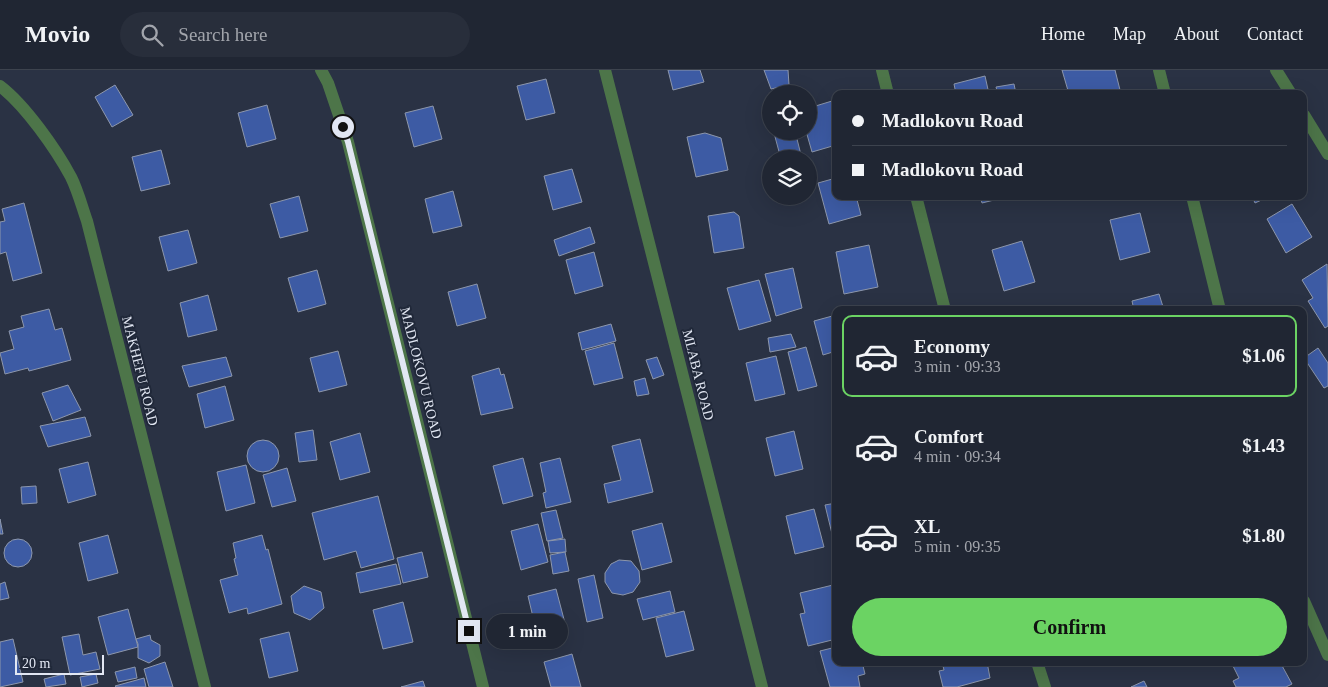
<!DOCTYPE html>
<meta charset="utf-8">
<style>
body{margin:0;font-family:Georgia,serif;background:#282e3b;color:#f1f3f6;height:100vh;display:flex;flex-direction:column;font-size:19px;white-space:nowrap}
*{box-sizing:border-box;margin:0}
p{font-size:16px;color:#a2a5ac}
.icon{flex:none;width:28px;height:28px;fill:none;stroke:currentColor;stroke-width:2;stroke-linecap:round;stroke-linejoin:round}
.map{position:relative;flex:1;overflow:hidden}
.sheet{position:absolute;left:832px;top:236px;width:475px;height:360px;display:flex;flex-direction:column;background:#202633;border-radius:10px;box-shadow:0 5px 20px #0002,0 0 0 1px #3d434e}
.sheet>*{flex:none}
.guide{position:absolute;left:832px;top:20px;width:475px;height:110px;border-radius:10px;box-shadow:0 5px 20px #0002,0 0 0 1px #3d434e;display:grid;align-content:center;height:110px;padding:0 20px;background:#202633}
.controls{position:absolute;left:762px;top:15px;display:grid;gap:10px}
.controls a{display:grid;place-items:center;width:55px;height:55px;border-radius:50%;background:#202633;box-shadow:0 5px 20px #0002,0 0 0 1px #3d434e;font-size:25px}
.scale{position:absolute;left:15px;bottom:12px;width:89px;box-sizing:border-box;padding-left:5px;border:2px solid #e2e7f3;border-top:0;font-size:14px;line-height:18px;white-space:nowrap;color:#e2e7f3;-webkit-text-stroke:4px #202839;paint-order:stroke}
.end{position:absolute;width:22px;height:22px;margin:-11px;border:6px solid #e2e7f3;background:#111;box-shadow:0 0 0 2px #111}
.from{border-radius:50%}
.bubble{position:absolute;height:35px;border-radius:18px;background:#202633;box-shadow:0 5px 20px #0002,0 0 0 1px #3d434e;font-size:16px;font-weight:700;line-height:35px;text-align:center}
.guide b{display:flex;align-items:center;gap:18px;height:48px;font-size:19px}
.guide b+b{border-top:1px solid #3d434e}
.guide i{width:12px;height:12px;background:#f1f3f6}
ul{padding:9px 0 0;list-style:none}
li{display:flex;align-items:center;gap:15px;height:82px;margin:0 10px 8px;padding:0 10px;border:2px solid transparent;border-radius:10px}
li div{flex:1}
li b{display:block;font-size:19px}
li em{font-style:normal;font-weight:700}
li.on{border-color:#6bd363}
li>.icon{width:45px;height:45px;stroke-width:1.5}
.button{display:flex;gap:10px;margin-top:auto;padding:10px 20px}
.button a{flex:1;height:58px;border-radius:30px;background:#6bd363;color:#111;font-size:20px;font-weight:700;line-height:58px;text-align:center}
header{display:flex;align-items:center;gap:30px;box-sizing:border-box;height:70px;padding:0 25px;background:#202633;border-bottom:1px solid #3d434e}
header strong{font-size:24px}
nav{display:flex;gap:28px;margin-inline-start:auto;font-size:18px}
.search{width:350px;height:45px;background:#282e3b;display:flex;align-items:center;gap:12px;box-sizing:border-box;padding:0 18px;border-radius:28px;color:#a2a5ac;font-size:19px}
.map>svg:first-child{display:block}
</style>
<header>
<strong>Movio</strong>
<div class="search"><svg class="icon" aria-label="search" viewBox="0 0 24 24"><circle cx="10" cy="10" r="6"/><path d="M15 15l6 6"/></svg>Search here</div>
<nav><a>Home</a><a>Map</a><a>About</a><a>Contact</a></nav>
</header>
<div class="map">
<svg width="1328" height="617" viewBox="0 0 1328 617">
<rect width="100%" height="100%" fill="#2a3244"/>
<!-- building -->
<g fill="#3d5ba4" stroke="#8d97ac">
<polygon points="668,0 700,0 704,12 673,20"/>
<polygon points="764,0 788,0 789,15 771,19"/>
<polygon points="1062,0 1115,0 1121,24 1069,24"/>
<polygon points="985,6 989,24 956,24 954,14"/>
<polygon points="546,9 555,43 526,50 517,16"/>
<polygon points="1014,14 1016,24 998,24 996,17"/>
<polygon points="115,15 133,45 112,57 95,27"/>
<polygon points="771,29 771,48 766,39 768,31"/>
<polygon points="832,31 836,46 836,75 812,82 806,61 809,61 809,38"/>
<polygon points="267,35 276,69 247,77 238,43"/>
<polygon points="433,36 442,69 414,77 405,43"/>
<polygon points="780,61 795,61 802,89 781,89 774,63"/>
<polygon points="705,63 721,68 728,100 696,107 687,67"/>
<polygon points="161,80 170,114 141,121 132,87"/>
<polygon points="572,99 582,132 553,140 544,106"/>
<polygon points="836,108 836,126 856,126 861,145 829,154 818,113"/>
<polygon points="453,121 462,156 433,163 425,129"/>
<polygon points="299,126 308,161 280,168 270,134"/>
<polygon points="980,126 1010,126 982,133"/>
<polygon points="1252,126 1268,126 1268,127 1255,133"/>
<polygon points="24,133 42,203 13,211 6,182 0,184 0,152 5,151 2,139"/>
<polygon points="1292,134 1312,167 1286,183 1267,149"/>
<polygon points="734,142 739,146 744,178 714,183 708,146"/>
<polygon points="1140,143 1150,182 1120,190 1110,150"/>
<polygon points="590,157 595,173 559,186 554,170"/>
<polygon points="188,160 197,193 168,201 159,167"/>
<polygon points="1022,171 1035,212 1004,221 992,180"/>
<polygon points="869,175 878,217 844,224 836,182"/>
<polygon points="594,182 603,216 575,224 566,190"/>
<polygon points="1327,194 1328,256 1325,258 1308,231 1313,228 1302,210"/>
<polygon points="793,198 802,238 776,246 765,204"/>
<polygon points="317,200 326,234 298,242 288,208"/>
<polygon points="759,210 771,251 739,260 727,218"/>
<polygon points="477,214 486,248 457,256 448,222"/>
<polygon points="1159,224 1164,240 1134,240 1132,231"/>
<polygon points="208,225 217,260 188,267 180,233"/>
<polygon points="49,239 55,260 62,258 71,290 29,301 28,298 5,304 0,283 14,279 9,261 24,257 21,246"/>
<polygon points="836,245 836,281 823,285 814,251"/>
<polygon points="611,254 616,271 582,280 578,263"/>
<polygon points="791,264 796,277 770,282 768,268"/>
<polygon points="614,273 623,308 594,315 585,281"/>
<polygon points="806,277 817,316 798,321 788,282"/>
<polygon points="1318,278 1328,293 1328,316 1324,318 1304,288"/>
<polygon points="338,281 347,315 319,322 310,288"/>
<polygon points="776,286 785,324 755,331 746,293"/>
<polygon points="226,287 232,306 189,317 182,296"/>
<polygon points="657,287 664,305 653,309 646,290"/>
<polygon points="499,298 501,305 504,304 513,338 481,345 472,306"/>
<polygon points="645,308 649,324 637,326 634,311"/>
<polygon points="68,315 81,340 53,351 42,323"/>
<polygon points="225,316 234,350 205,358 197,324"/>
<polygon points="85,347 91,366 48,377 40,356"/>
<polygon points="313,360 317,390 299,392 295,363"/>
<polygon points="794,361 803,399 775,406 766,368"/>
<polygon points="360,363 370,402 340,410 330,372"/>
<polygon points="640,369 653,422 608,433 604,414 621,410 612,376"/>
<circle cx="263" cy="386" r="16"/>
<polygon points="523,388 533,426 503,434 493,396"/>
<polygon points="560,388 571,432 546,438 543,423 546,422 540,393"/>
<polygon points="88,392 96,425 68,433 59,399"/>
<polygon points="246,395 255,433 226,441 217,402"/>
<polygon points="287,398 296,431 272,437 263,405"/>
<polygon points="36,416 37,433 22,434 21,417"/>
<polygon points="378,426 394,489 361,498 356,481 324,490 312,443"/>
<polygon points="836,433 836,472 834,472 825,435"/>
<polygon points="814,439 824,477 795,484 786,446"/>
<polygon points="556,440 563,468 547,471 541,443"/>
<polygon points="0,449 3,464 0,464"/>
<polygon points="662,453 672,492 642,500 632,461"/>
<polygon points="538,454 548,492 521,500 511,461"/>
<polygon points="108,465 118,503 88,511 79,473"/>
<polygon points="262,465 266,480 268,479 282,534 248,544 247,538 229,543 220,510 238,505 234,489 236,488 233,473"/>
<circle cx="18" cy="483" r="14"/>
<polygon points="565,469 566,482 550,483 548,471"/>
<polygon points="422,482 428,507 403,513 397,488"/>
<polygon points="565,482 569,501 553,504 550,485"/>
<polygon points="619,490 631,491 639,501 640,512 633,522 623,525 612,523 605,512 605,503 611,494"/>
<polygon points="396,494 401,514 360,523 356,503"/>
<polygon points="594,505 603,548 587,552 578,509"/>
<polygon points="5,512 9,528 0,530 0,514"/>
<polygon points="833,515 836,527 836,569 808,576 800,544 805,543 800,523"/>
<polygon points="304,516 321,522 324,538 310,550 294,543 291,526"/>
<polygon points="556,519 566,557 537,564 528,526"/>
<polygon points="670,521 675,542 643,550 637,529"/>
<polygon points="403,532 413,572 383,579 373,540"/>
<polygon points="128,539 138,577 108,585 98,547"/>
<polygon points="684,541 694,580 666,587 656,548"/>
<polygon points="289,562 298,601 269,608 260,569"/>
<polygon points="79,564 83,585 96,582 100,599 70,605 62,567"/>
<polygon points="150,565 151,570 160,575 160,586 149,593 138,588 138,574 136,569"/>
<polygon points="13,569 23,612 0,617 0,572"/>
<polygon points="836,577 836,592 862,592 865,604 858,606 860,617 830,617 820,581"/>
<polygon points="572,584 581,617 551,617 544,592"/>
<polygon points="165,592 173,617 149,617 144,599"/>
<polygon points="942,592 987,592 990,608 957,617 943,617 939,601 944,600"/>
<polygon points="1231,592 1280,592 1292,614 1286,617 1236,617 1233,611 1239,608"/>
<polygon points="135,597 137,608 118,612 115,602"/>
<polygon points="64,604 66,614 46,617 44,609"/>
<polygon points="96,604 98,613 82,617 80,607"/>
<polygon points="144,608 146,617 116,617 115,616"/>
<polygon points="423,611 425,617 401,617"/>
<polygon points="1144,611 1147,617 1131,617"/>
</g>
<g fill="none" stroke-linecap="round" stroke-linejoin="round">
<!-- minor -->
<g stroke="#4d7549" stroke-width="12">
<polyline points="321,0 328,13 348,72 483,617"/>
<polyline points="605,0 762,617"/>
<polyline points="882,0 888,24"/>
<polyline points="1159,0 1165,24"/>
<polyline points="1276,0 1291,24"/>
<path d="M 0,16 C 25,35 56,79 71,107 C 78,121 82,137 87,151 L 205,617"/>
<polyline points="1304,45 1328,84"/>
<polyline points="916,126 945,240"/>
<polyline points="1192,126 1220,240"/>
<polyline points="1304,531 1328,585"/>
<polyline points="1037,592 1045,617"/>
</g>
</g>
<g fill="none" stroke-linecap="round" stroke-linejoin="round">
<!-- route -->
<polyline stroke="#e2e7f3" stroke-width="6" points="343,57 348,72 469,561"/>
</g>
<g text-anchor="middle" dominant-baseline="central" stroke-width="4" stroke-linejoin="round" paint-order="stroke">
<!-- street labels -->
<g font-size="14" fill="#e2e7f3" stroke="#202839">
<text transform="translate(140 301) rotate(76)">MAKHEFU ROAD</text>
<text transform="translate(421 303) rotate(76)">MADLOKOVU ROAD</text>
<text transform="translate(698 305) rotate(76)">MLABA ROAD</text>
</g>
</g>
</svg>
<div class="controls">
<a><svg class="icon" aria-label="locate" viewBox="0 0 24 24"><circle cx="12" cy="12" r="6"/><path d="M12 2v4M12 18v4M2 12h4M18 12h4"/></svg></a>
<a><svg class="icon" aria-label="layers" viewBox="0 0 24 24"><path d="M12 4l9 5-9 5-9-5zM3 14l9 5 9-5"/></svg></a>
</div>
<div class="scale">20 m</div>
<i class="end from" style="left:343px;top:57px"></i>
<i class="end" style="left:469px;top:561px"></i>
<div class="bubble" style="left:486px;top:544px;width:82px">1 min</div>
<div class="guide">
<b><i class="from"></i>Madlokovu Road</b>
<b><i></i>Madlokovu Road</b>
</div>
<section class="sheet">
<ul>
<li class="on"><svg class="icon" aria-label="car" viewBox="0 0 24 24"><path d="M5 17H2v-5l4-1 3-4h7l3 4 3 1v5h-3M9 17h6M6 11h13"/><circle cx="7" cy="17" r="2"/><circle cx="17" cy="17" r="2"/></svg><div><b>Economy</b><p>3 min · 09:33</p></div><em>$1.06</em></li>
<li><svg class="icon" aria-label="car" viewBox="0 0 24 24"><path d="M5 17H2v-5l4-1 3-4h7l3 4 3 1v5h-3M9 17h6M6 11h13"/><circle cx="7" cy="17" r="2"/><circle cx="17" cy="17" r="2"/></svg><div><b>Comfort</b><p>4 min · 09:34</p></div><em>$1.43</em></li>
<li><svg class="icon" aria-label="car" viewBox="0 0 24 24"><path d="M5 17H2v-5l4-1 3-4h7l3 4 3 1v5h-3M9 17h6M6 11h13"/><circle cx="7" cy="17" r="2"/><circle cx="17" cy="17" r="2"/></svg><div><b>XL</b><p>5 min · 09:35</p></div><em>$1.80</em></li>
</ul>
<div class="button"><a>Confirm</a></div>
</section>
</div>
